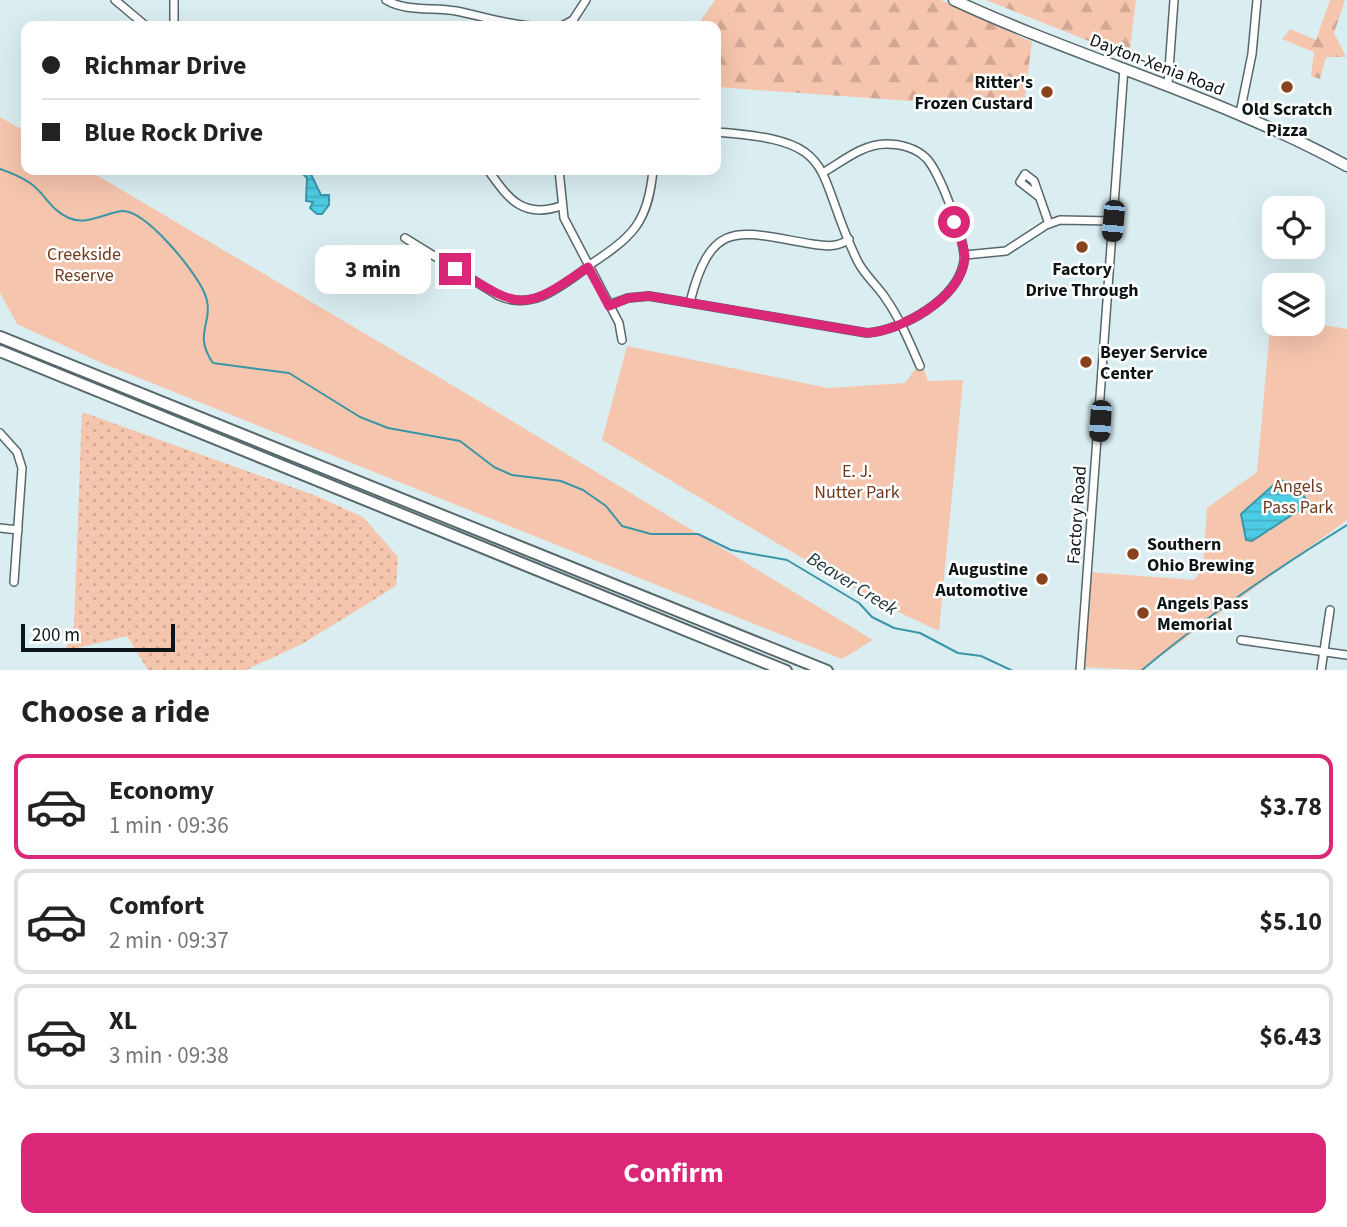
<!DOCTYPE html>
<meta charset="utf-8">
<style>
body{margin:0;font-family:"Source Sans 3",sans-serif;background:#f2f2f2;color:#222;height:100vh;display:flex;flex-direction:column;font-size:26px;white-space:nowrap}
*{box-sizing:border-box;margin:0}
p{font-size:23px;color:#767676}
.icon{flex:none;width:38px;height:38px;fill:none;stroke:currentColor;stroke-width:2;stroke-linecap:round;stroke-linejoin:round}
.map{position:relative;height:670px;overflow:hidden}
.panel{display:flex;flex-direction:column;background:#fff;flex:1}
.panel>*{flex:none}
.banner{position:absolute;left:21px;top:21px;width:700px;height:154px;border-radius:14px;box-shadow:0 7px 28px #0002;display:grid;align-content:center;height:154px;padding:0 21px;background:#fff}
.controls{position:absolute;left:1262px;top:196px;display:grid;gap:14px}
.controls a{display:grid;place-items:center;width:63px;height:63px;border-radius:14px;background:#fff;box-shadow:0 7px 28px #0002;font-size:35px}
.scale{position:absolute;left:21px;bottom:18px;width:154px;box-sizing:border-box;padding-left:7px;border:4px solid #0d1416;border-top:0;font-size:19px;line-height:24px;white-space:nowrap;color:#0d1416;-webkit-text-stroke:5px #fff;paint-order:stroke}
.end{position:absolute;width:32px;height:32px;margin:-16px;border:9px solid #db2777;background:#fff;box-shadow:0 0 0 4px #fff}
.from{border-radius:50%}
.bubble{position:absolute;height:49px;border-radius:14px;background:#fff;box-shadow:0 7px 28px #0002;font-size:23px;font-weight:700;line-height:49px;text-align:center}
.car{position:absolute;width:21px;height:42px;margin:-21px -10px;border-radius:9px;box-shadow:0 0 5px 2px #0007;background:linear-gradient(#222 24%,#8ab4d8 0 40%,#222 0 76%,#8ab4d8 0 86%,#222 0)}
.banner b{display:flex;align-items:center;gap:24px;height:66px;font-size:26px}
.banner b+b{border-top:2px solid #e0e0e0}
.banner i{width:18px;height:18px;background:#222}
ul{padding:0;list-style:none}
li{display:flex;align-items:center;gap:21px;height:105px;margin:0 14px 10px;padding:0 7px;border:4px solid #e0e0e0;border-radius:14px}
li div{flex:1}
li b{display:block;font-size:26px}
li em{font-style:normal;font-weight:700}
li.selected{border-color:#db2777}
li>.icon{width:63px;height:63px;stroke-width:1.5}
h2{padding:0 21px;font-size:32px;line-height:84px}
.cta{display:flex;gap:14px;margin-top:auto;padding:14px 21px}
.cta a{flex:1;height:80px;border-radius:14px;background:#db2777;color:#fff;font-size:28px;font-weight:700;line-height:80px;text-align:center}
.map>svg:first-child{display:block}
</style>
<div class="map">
<svg width="1347" height="671" viewBox="0 0 1347 671">
<defs>
<pattern id="grass-dots" width="8" height="8" patternUnits="userSpaceOnUse" patternTransform="scale(1.75)"><rect width="8" height="8" fill="#f6c5ad"/><path d="M2 2h.1M6 6h.1" fill="none" stroke="#d2a894" stroke-width="1.8" stroke-linecap="round"/></pattern>
<pattern id="forest-firs" width="22" height="20" patternUnits="userSpaceOnUse" patternTransform="scale(1.75)"><rect width="22" height="20" fill="#f6c5ad"/><path d="M5 1l3.5 6h-7zM16 11l3.5 6h-7z" fill="#d2a894"/></pattern>
<pattern id="water-rules" width="6" height="5" patternUnits="userSpaceOnUse" patternTransform="scale(1.75)"><rect width="6" height="5" fill="#4dcde5"/><path d="M0 2.5h6" fill="none" stroke="#42afc4"/></pattern>
</defs>
<rect width="100%" height="100%" fill="#daeef2"/>
<!-- grass -->
<polygon fill="url(#grass-dots)" points="82,412 314,495 363,517 398,557 396,586 304,643 246,670 148,670 127,636 65,651 74,625"/>
<!-- forest -->
<g fill="url(#forest-firs)">
<polygon points="715,0 941,0 1032,42 1023,109 716,87 716,26 697,26"/>
<polygon points="986,0 1136,0 1129,56 1124,55"/>
<polygon points="1330,0 1345,0 1334,33 1346,57 1326,57 1320,79 1311,76 1314,52 1282,39 1290,29 1316,40"/>
</g>
<!-- park -->
<g fill="#f6c5ad">
<polygon points="0,117 26,132 26,170 88,170 489,407 873,640 842,659 104,364 17,324 0,293"/>
<polygon points="1271,317 1274,318 1274,324 1313,323 1347,329 1347,520 1142,670 1080,667 1088,572 1194,580 1203,568 1207,508 1257,472"/>
<polygon points="627,346 828,388 905,383 917,367 923,367 928,381 963,380 939,631 877,602 602,440"/>
</g>
<!-- water -->
<g fill="url(#water-rules)" stroke="#3a96a7" stroke-width="2">
<polygon points="299,170 309,170 321,195 329,195 329,205 322,214 317,214 310,208 313,202 306,201 307,178"/>
<polygon points="1279,480 1296,484 1305,498 1304,507 1252,541 1246,540 1241,514"/>
</g>
<g fill="none" stroke-linecap="round" stroke-linejoin="round">
<!-- stream -->
<g stroke="#3a96a7" stroke-width="2">
<path d="M 0,169 C 9,172 21,177 30,183 C 45,193 50,210 69,218 C 86,226 105,213 122,211 C 146,210 195,271 204,292 C 217,321 191,332 213,363 L 289,373 L 360,417 L 388,428 L 460,441 L 494,467 L 512,475 L 561,481 L 583,490 L 606,506 L 622,526 L 651,534 L 698,534 L 731,550 L 787,560 L 859,603 L 872,617 L 894,628 L 920,633 L 958,653 L 981,656 L 1013,671"/>
<path d="M 1141,671 C 1206,616 1276,569 1347,525"/>
</g>
<!-- minor casing -->
<g stroke="#57686c" stroke-width="10">
<g id="minor">
<polyline points="115,0 146,26"/>
<polyline points="174,0 174,26"/>
<path d="M 386,0 C 406,12 433,7 456,11 C 482,16 505,24 531,26"/>
<polyline points="562,26 573,20 586,0"/>
<polyline points="1168,84 1174,0"/>
<polyline points="1240,113 1252,54 1257,0"/>
<path d="M 716,132 C 842,141 812,166 857,260 C 864,275 877,285 886,299 C 900,319 910,343 920,366"/>
<path d="M 488,170 C 509,199 522,219 561,206"/>
<polyline points="559,170 564,218 619,323 622,340"/>
<polyline points="1038,196 1020,182 1025,174 1034,181 1049,224"/>
<path d="M 405,238 L 499,296 C 534,311 561,286 588,267"/>
<polyline points="965,255 1006,251 1046,225 1060,220 1113,221"/>
<path d="M 588,266 C 632,237 648,224 653,170"/>
<path d="M 690,302 C 712,216 739,232 812,244 C 826,246 837,248 849,239"/>
<path d="M 609,305 L 628,298 L 649,296 L 867,333 C 903,330 958,299 964,261 C 967,244 939,170 926,158 C 916,148 900,144 886,144 C 863,144 843,161 824,172"/>
<polyline points="0,433 17,452 22,468 14,582"/>
<polyline points="0,528 18,530"/>
<polyline points="1241,640 1347,655"/>
<polyline points="1080,671 1124,68"/>
<polyline points="1321,671 1330,610"/>
</g>
</g>
<!-- major casing -->
<g stroke="#57686c" stroke-width="13">
<path id="major" d="M 954,0 C 1083,60 1221,97 1347,166"/>
</g>
<!-- highway casing -->
<g stroke="#57686c" stroke-width="14">
<g id="highway">
<polyline points="0,337 827,671"/>
<polyline points="0,351 786,671"/>
</g>
</g>
<!-- minor -->
<use href="#minor" stroke="#fff" stroke-width="7"/>
<!-- major -->
<use href="#major" stroke="#fff" stroke-width="10"/>
<!-- highway -->
<use href="#highway" stroke="#fff" stroke-width="10"/>
</g>
<g fill="none" stroke-linecap="round" stroke-linejoin="round">
<!-- route -->
<path stroke="#db2777" stroke-width="9" d="M 455,269 C 522,310 523,312 588,267 L 609,306 L 628,298 L 649,296 L 868,333 C 903,330 962,297 965,258 C 965,246 958,233 954,222"/>
</g>
<!-- markers -->
<g fill="#88421c" stroke="#fff" stroke-width="2.5">
<circle cx="1287" cy="87" r="7"/>
<circle cx="1047" cy="92" r="7"/>
<circle cx="1082" cy="247" r="7"/>
<circle cx="1086" cy="362" r="7"/>
<circle cx="1133" cy="554" r="7"/>
<circle cx="1042" cy="579" r="7"/>
<circle cx="1143" cy="613" r="7"/>
</g>
<g text-anchor="middle" dominant-baseline="central" stroke-width="5" stroke-linejoin="round" paint-order="stroke">
<!-- street labels -->
<g font-size="18" fill="#0d1416" stroke="#fff">
<text transform="translate(1157 65) rotate(21)">Dayton-Xenia Road</text>
<text transform="translate(1077 515) rotate(-86)">Factory Road</text>
</g>
<!-- poi labels -->
<g font-size="18" font-weight="bold" fill="#0d1416" stroke="#fff" text-anchor="start">
<text x="1033" y="82" text-anchor="end">Ritter's<tspan x="1033" dy="21">Frozen Custard</tspan></text>
<text x="1287" y="109" text-anchor="middle">Old Scratch<tspan x="1287" dy="21">Pizza</tspan></text>
<text x="1082" y="269" text-anchor="middle">Factory<tspan x="1082" dy="21">Drive Through</tspan></text>
<text x="1100" y="352">Beyer Service<tspan x="1100" dy="21">Center</tspan></text>
<text x="1147" y="544">Southern<tspan x="1147" dy="21">Ohio Brewing</tspan></text>
<text x="1028" y="569" text-anchor="end">Augustine<tspan x="1028" dy="21">Automotive</tspan></text>
<text x="1157" y="603">Angels Pass<tspan x="1157" dy="21">Memorial</tspan></text>
</g>
<!-- park labels -->
<g font-size="18" fill="#6f391c" stroke="#fff">
<text x="84" y="254">Creekside<tspan x="84" dy="21">Reserve</tspan></text>
<text x="857" y="471">E. J.<tspan x="857" dy="21">Nutter Park</tspan></text>
<text x="1298" y="486">Angels<tspan x="1298" dy="21">Pass Park</tspan></text>
</g>
<!-- water labels -->
<g font-size="19" font-style="italic" fill="#20363b" stroke="#fff">
<text transform="translate(852 584) rotate(32)">Beaver Creek</text>
</g>
</g>
</svg>
<div class="controls">
<a><svg class="icon" aria-label="locate" viewBox="0 0 24 24"><circle cx="12" cy="12" r="6"/><path d="M12 2v4M12 18v4M2 12h4M18 12h4"/></svg></a>
<a><svg class="icon" aria-label="layers" viewBox="0 0 24 24"><path d="M12 4l9 5-9 5-9-5zM3 14l9 5 9-5"/></svg></a>
</div>
<div class="scale">200 m</div>
<i class="end from" style="left:954px;top:222px"></i>
<i class="end" style="left:455px;top:269px"></i>
<div class="bubble" style="left:315px;top:245px;width:116px">3 min</div>
<i class="car" style="left:1113px;top:221px;rotate:185deg"></i>
<i class="car" style="left:1100px;top:421px;rotate:184deg"></i>
<div class="banner">
<b><i class="from"></i>Richmar Drive</b>
<b><i></i>Blue Rock Drive</b>
</div>
</div>
<section class="panel">
<h2>Choose a ride</h2>
<ul>
<li class="selected"><svg class="icon" aria-label="car" viewBox="0 0 24 24"><path d="M5 17H2v-5l4-1 3-4h7l3 4 3 1v5h-3M9 17h6M6 11h13"/><circle cx="7" cy="17" r="2"/><circle cx="17" cy="17" r="2"/></svg><div><b>Economy</b><p>1 min · 09:36</p></div><em>$3.78</em></li>
<li><svg class="icon" aria-label="car" viewBox="0 0 24 24"><path d="M5 17H2v-5l4-1 3-4h7l3 4 3 1v5h-3M9 17h6M6 11h13"/><circle cx="7" cy="17" r="2"/><circle cx="17" cy="17" r="2"/></svg><div><b>Comfort</b><p>2 min · 09:37</p></div><em>$5.10</em></li>
<li><svg class="icon" aria-label="car" viewBox="0 0 24 24"><path d="M5 17H2v-5l4-1 3-4h7l3 4 3 1v5h-3M9 17h6M6 11h13"/><circle cx="7" cy="17" r="2"/><circle cx="17" cy="17" r="2"/></svg><div><b>XL</b><p>3 min · 09:38</p></div><em>$6.43</em></li>
</ul>
<div class="cta"><a>Confirm</a></div>
</section>
